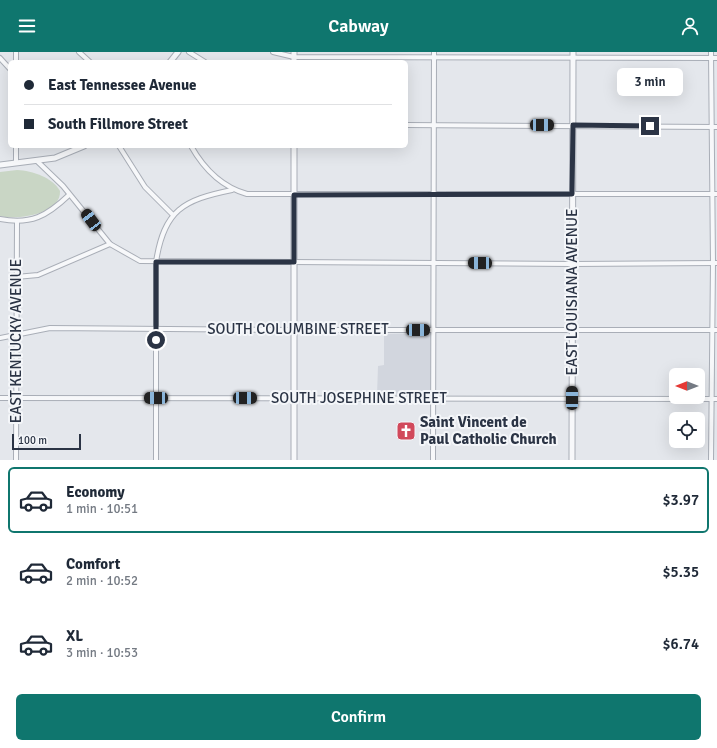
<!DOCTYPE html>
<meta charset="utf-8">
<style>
body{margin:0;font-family:Signika,sans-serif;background:#f2f2f3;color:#1f2937;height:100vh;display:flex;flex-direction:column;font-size:15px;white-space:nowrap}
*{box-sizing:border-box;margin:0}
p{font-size:13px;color:#747a83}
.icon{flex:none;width:22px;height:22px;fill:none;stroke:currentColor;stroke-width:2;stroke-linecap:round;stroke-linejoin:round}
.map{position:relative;height:408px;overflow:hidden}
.details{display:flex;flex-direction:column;background:#fff;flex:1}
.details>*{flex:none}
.top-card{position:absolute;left:8px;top:8px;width:400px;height:88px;border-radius:6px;box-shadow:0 4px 16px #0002;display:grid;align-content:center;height:88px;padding:0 16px;background:#fff}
.needle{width:26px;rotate:270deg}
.buttons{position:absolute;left:669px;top:316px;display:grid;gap:8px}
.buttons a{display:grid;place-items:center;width:36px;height:36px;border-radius:6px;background:#fff;box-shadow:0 4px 16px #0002;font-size:20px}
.scale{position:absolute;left:12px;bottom:10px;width:69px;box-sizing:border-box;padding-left:4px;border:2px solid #2b3445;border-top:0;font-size:11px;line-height:14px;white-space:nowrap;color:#2b3445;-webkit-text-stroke:3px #f4f6f9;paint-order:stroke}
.end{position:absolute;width:18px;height:18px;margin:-9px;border:5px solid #2b3445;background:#fff;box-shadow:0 0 0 2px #fff}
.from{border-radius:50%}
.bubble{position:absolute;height:28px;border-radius:6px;background:#fff;box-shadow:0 4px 16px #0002;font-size:13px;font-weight:600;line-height:28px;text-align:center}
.car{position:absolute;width:12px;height:24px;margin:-12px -6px;border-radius:5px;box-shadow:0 0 3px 1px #0007;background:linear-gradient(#222 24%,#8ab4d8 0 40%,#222 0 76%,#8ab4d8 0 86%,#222 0)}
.top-card b{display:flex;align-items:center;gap:14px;height:38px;font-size:15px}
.top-card b+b{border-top:1px solid #e0e1e3}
.top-card i{width:10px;height:10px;background:#1f2937}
ul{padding:7px 0 0;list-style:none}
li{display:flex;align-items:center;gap:12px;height:66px;margin:0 8px 6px;padding:0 8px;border:2px solid transparent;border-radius:6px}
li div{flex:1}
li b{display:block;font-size:15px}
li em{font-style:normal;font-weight:600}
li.current{border-color:#0f766e}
li>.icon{width:36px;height:36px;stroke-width:1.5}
.cta{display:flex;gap:8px;margin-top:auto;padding:8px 16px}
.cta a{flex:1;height:46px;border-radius:6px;background:#0f766e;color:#fff;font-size:16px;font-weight:600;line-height:46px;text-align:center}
header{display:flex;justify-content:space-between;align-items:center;height:52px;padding:0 16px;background:#0f766e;color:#fff;font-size:18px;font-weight:600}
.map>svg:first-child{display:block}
</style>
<header><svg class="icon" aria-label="menu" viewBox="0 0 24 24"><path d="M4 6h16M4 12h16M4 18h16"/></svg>Cabway<svg class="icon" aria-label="person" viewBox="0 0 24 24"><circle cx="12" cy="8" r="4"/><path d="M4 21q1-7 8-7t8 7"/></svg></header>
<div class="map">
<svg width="717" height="408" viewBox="0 0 717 408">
<rect width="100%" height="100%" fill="#e4e7ec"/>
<!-- built -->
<polygon fill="#d2d6de" points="428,281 431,285 430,342 427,344 377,343 378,314 384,313 384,282"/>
<!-- green -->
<path fill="#c9d6c5" d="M 17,118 C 33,119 52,125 60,139 C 61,163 16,168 0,164 L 0,120 Z"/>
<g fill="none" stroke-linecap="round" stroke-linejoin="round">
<!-- minor casing -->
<g stroke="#a9aeb7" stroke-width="6">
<g id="minor">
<polyline points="79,0 90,10"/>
<polyline points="189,0 205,10"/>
<polyline points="273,0 294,5 717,6"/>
<polyline points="0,6 10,17"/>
<polyline points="16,10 16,0"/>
<polyline points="406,73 717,75"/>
<polyline points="119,94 145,135 173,163"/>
<path d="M 191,94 C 204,117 222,135 247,142 L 717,142"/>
<polyline points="37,109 63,134 110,192 140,209 572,212 717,211"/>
<polyline points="16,111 16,94"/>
<path d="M 0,167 C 31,173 47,164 69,143"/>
<polyline points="16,225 38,223 110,192"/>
<polyline points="0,286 50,276 294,278 717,278"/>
<polyline points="0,346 717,347"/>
<polyline points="16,408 17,170"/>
<path d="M 156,408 L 156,210 C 164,158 183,148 232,138"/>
<polyline points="433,408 434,0"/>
<polyline points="711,408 713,211 711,0"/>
</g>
</g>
<!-- tertiary casing -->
<g stroke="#a9aeb7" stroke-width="7">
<g id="tertiary">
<polyline points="294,0 294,10"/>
<polyline points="170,10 178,0"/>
<polyline points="294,94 294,408"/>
<polyline points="0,113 55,106 84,94"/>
<polyline points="572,408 573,0"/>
</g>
</g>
<!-- minor -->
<use href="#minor" stroke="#f7f8fa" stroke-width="4"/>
<!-- tertiary -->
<use href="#tertiary" stroke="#f7f8fa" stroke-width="5"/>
</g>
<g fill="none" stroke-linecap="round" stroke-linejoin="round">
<!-- route -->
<polyline stroke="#2b3445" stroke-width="5" points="156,288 156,210 294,210 294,143 572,142 573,73 650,74"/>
</g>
<!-- icons -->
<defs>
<g id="church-square" transform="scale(1)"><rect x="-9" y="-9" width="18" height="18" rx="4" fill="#d1495b" stroke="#f4f6f9"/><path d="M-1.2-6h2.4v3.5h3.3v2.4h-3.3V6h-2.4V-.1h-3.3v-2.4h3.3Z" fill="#fff"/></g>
</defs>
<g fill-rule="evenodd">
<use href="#church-square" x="406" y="379"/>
</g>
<g text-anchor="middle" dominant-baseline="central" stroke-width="4" stroke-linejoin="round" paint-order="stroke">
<!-- street labels -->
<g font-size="15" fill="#2b3445" stroke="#f4f6f9">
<text transform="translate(572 240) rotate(-90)">EAST LOUISIANA AVENUE</text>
<text x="298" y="277">SOUTH COLUMBINE STREET</text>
<text transform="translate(16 289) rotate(-90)">EAST KENTUCKY AVENUE</text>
<text x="359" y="346">SOUTH JOSEPHINE STREET</text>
</g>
<!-- poi labels -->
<g font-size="15" font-weight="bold" fill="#2b3445" stroke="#f4f6f9" text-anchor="start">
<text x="420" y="370">Saint Vincent de<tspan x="420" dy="17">Paul Catholic Church</tspan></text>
</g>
</g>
</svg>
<div class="buttons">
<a><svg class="needle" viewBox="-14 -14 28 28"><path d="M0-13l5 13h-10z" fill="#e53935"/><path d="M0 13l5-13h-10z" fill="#747a83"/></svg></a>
<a><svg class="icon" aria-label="locate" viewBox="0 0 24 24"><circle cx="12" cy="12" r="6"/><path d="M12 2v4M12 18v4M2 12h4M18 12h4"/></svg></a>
</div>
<div class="scale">100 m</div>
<i class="end from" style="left:156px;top:288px"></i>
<i class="end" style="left:650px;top:74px"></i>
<div class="bubble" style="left:617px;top:16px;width:66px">3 min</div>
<i class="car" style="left:542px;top:73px;rotate:90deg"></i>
<i class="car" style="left:91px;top:168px;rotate:323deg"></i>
<i class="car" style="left:480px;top:211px;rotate:271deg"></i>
<i class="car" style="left:418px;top:278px;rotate:90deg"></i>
<i class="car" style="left:156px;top:346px;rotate:270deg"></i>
<i class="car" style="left:245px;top:346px;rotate:90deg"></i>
<i class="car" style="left:572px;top:346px;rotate:0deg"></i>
<div class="top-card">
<b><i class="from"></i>East Tennessee Avenue</b>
<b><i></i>South Fillmore Street</b>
</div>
</div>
<section class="details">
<ul>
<li class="current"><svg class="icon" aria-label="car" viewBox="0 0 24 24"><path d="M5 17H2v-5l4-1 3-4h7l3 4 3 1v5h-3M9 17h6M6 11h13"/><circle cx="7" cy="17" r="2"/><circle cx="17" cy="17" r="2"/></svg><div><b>Economy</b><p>1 min · 10:51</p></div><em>$3.97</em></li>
<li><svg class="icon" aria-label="car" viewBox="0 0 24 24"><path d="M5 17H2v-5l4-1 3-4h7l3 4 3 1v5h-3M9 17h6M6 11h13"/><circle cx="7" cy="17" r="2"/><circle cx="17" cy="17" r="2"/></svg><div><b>Comfort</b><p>2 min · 10:52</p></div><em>$5.35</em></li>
<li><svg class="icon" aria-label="car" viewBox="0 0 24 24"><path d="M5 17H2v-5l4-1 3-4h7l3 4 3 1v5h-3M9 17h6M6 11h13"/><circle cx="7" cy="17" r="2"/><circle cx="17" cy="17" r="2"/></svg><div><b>XL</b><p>3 min · 10:53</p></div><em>$6.74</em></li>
</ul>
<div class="cta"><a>Confirm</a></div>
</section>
